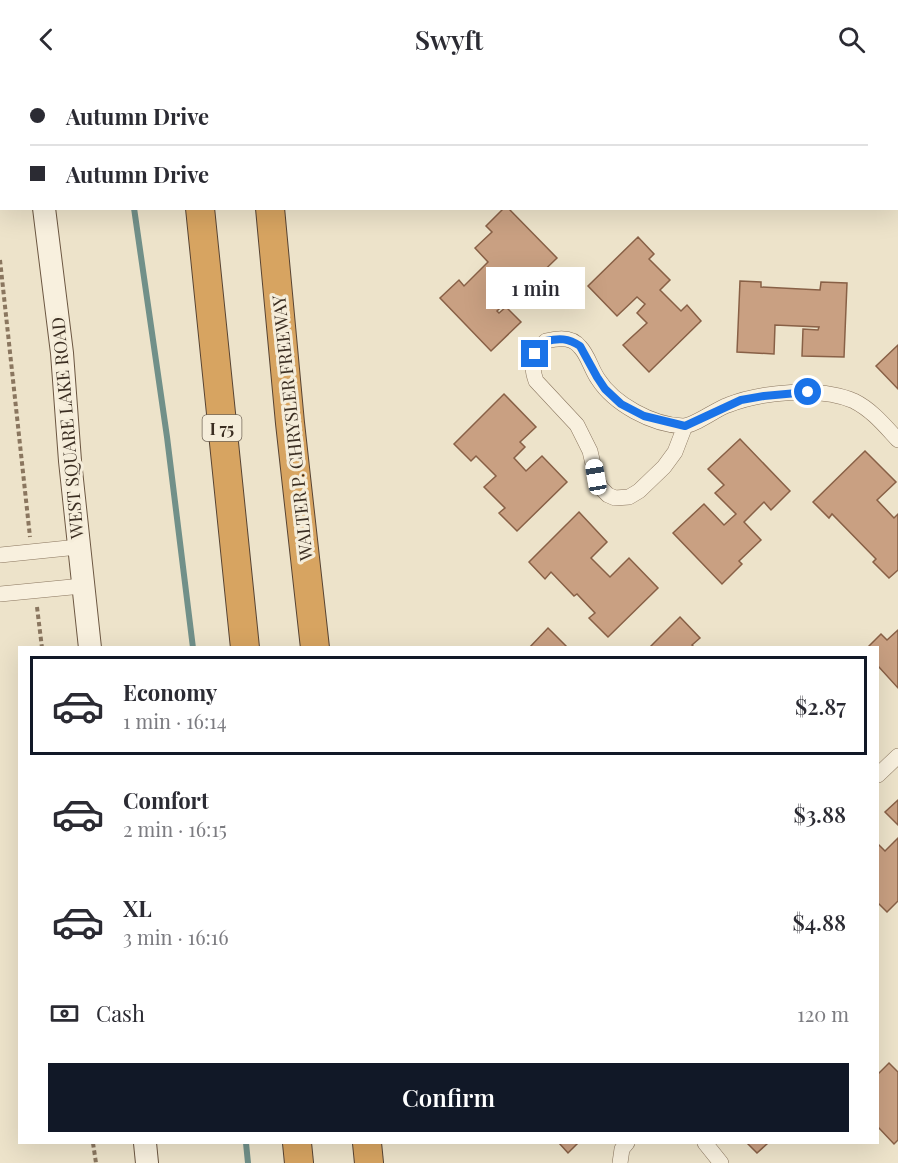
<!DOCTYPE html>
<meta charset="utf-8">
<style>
body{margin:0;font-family:"Playfair Display",serif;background:#f2f2f3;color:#2b2b33;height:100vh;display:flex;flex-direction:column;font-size:22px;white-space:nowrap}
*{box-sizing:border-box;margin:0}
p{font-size:20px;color:#7c7c81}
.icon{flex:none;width:33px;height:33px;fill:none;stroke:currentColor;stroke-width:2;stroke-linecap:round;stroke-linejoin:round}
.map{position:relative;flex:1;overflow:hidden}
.details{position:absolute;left:18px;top:568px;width:861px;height:498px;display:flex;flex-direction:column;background:#fff;border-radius:0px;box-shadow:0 6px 24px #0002}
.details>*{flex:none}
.hud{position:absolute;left:0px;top:0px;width:898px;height:132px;box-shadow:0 6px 24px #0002;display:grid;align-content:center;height:132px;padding:0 30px;background:#fff}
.end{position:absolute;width:27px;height:27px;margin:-14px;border:8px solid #1a73e8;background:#fff;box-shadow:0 0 0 3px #fff}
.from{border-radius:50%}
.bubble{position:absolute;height:42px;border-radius:0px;background:#fff;box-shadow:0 6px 24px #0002;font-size:20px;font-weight:600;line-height:42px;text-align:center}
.car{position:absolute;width:18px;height:36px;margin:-18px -9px;border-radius:8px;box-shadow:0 0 4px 2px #0007;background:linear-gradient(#fff 24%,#345 0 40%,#fff 0 76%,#345 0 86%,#fff 0)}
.hud b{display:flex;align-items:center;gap:21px;height:57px;font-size:22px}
.hud b+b{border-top:2px solid #e1e1e2}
.hud i{width:15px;height:15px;background:#2b2b33}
ul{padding:10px 0 0;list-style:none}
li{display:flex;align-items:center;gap:18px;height:99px;margin:0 12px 9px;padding:0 18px;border:3px solid transparent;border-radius:0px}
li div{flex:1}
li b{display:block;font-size:22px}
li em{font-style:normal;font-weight:600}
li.on{border-color:#111827}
li>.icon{width:54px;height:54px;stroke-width:1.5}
.pay{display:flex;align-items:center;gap:15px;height:66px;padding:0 30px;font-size:22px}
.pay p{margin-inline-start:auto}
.action{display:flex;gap:12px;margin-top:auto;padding:12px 30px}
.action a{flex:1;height:69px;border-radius:0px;background:#111827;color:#fff;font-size:24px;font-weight:600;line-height:69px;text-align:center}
header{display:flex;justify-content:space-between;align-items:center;height:78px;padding:0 30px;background:#fff;font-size:27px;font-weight:600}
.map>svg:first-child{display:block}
</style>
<header><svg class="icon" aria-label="back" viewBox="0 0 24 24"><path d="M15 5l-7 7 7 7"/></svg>Swyft<svg class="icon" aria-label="search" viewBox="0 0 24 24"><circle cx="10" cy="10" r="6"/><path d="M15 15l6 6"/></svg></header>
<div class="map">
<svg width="898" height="1085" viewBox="0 0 898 1085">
<rect width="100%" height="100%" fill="#ede3ca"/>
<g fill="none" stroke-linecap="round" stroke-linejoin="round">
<!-- stream -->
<g stroke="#719089" stroke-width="6">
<polyline points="134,130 167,359 193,570"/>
<polyline points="246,1065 248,1085"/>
</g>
</g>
<!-- building -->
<g fill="#c9a082" stroke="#886046" stroke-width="1.5">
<polygon points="504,130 508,130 557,180 525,211 509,194 503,199 517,214 497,233 499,235 506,229 521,244 491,273 440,220 459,202 464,208 488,184 475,170 492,154 486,148"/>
<polygon points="638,159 654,176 649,181 670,202 660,212 681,233 687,227 701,243 649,294 623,267 647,245 637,235 645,226 637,219 617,238 588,208"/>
<polygon points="740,203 761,204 761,209 820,212 821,204 847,205 844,279 802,278 803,251 818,252 819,249 775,247 774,276 737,274"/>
<polygon points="898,267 898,311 876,288"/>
<polygon points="504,316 536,349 520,364 525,369 514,380 526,393 542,378 567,404 517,453 499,435 505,430 484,409 496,398 476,378 471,383 454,366"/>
<polygon points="740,361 790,413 771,432 764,424 744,444 761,462 739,483 742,486 722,506 673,455 704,426 724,447 736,436 715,415 724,407 708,391"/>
<polygon points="865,373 896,404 877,422 894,440 898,436 898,492 889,500 873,484 876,481 832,436 829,440 813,424"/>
<polygon points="579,434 607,464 591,480 610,499 629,480 658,510 608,559 589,540 595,535 577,516 574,518 551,494 545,501 529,484"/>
<polygon points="680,539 700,560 692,567 695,570 649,570"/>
<polygon points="548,550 568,570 529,570"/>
<polygon points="898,552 898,610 878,588 878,570 867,570 881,556 887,562"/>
<polygon points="898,722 898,747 885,734"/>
<polygon points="898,760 898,823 887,834 878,825 878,766 885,773"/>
<polygon points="889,985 898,994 898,1062 894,1066 878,1049 878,996"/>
<polygon points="559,1065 578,1065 568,1075"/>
<polygon points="747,1065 768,1065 757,1075"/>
</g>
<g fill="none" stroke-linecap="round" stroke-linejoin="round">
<!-- service casing -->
<g stroke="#8a765f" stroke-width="9">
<g id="service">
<polyline points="626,2 626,0"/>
<polyline points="893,2 893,0"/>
</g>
</g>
<!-- minor casing -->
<g stroke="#8a765f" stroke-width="16">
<g id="minor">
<path d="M 685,348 L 675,374 L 664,389 L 639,413 L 629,419 L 615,420 L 608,417 L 601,410 L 596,399 L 590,373 L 577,347 L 536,303 C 530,287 533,274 546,263 C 557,260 572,258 580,269 C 588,277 591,291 598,301 C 614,326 652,347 683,348 C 694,348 716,331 728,327 C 761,314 821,308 854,323 C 872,332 885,348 898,362"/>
<polyline points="0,477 78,469"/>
<polyline points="0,516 82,508"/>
<polyline points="878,697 898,678"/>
<polyline points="705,1065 721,1085"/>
<polyline points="620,1085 622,1071 627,1065"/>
</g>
</g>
<!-- secondary casing -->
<g stroke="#6c5742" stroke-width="24">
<g id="secondary">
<polyline points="29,0 29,2"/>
<polyline points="44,130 62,275 70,383 90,570"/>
<polyline points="145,1065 147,1085"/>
</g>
</g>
<!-- motorway casing -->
<g stroke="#584433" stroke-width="30">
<g id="motorway">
<polyline points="191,0 191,2"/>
<polyline points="263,0 263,2"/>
<polyline points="200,130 245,570"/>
<polyline points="270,130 290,345 315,570"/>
<polyline points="297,1065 299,1085"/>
<polyline points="367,1065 369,1085"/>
</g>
</g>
<!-- path -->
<g stroke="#8a765f" stroke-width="4" stroke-dasharray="4.5 3" stroke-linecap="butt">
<polyline points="0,182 30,459"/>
<polyline points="37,529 42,570"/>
<polyline points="93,1065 96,1085"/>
</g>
<!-- service -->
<use href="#service" stroke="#f8f0de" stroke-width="8"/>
<!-- minor -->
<use href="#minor" stroke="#f8f0de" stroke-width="15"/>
<!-- secondary -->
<use href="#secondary" stroke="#f8f0de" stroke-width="22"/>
<!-- motorway -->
<use href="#motorway" stroke="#d7a461" stroke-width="28"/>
</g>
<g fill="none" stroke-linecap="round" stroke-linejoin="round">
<!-- route -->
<path stroke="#1a73e8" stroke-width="8" d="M 535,276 L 546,263 C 559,260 568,260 580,268 L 597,299 L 605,311 L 621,326 L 644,338 L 685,348 L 741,322 L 764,318 L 808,314"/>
</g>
<g text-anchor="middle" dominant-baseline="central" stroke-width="6" stroke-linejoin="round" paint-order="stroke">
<!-- shield labels -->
<rect fill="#f5edda" stroke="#736759" stroke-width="1.5" x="202.5" y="337" width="39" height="26" rx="4.5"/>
<g font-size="16" font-weight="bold" fill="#3b2e22">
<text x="222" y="350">I 75</text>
</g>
<!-- street labels -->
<g font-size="18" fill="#3b2e22" stroke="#f5edda">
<text transform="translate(67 350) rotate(-95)">WEST SQUARE LAKE ROAD</text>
<text transform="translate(292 350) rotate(-96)">WALTER P. CHRYSLER FREEWAY</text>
</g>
</g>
</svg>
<i class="end from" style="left:808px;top:314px"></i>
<i class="end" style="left:535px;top:276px"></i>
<div class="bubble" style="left:486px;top:189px;width:99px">1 min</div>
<i class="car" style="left:596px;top:399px;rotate:350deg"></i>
<div class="hud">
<b><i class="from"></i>Autumn Drive</b>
<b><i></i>Autumn Drive</b>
</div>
<section class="details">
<ul>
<li class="on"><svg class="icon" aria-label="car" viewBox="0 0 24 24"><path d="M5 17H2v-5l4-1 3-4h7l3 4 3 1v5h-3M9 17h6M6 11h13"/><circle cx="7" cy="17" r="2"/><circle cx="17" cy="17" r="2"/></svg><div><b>Economy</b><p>1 min · 16:14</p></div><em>$2.87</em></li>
<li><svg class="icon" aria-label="car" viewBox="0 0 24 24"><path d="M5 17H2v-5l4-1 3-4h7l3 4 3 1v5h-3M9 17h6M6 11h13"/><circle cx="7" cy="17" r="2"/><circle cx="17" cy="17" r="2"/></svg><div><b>Comfort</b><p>2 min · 16:15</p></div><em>$3.88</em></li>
<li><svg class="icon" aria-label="car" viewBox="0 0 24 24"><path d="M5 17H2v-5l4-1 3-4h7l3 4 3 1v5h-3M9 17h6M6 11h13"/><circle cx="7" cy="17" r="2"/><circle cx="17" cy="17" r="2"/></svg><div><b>XL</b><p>3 min · 16:16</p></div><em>$4.88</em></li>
</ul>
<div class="pay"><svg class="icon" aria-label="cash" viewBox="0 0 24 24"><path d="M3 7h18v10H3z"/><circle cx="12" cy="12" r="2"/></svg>Cash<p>120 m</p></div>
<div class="action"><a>Confirm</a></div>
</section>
</div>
